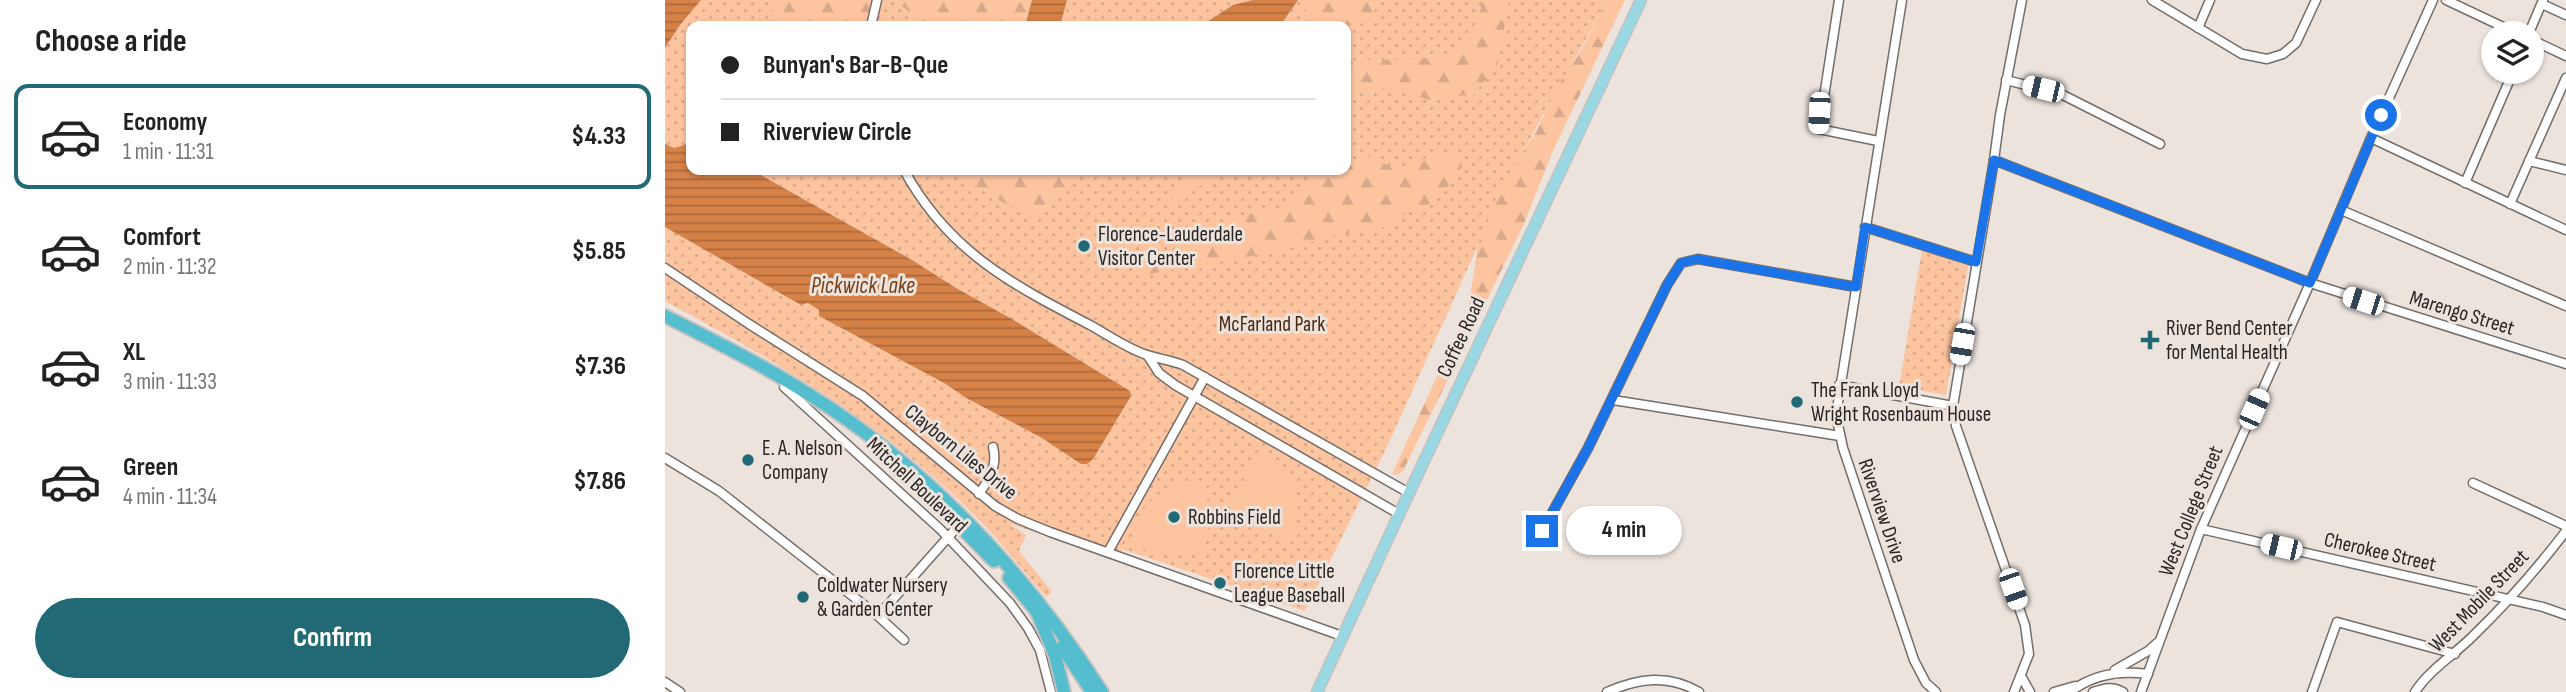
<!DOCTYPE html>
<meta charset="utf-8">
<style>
body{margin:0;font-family:"Sofia Sans Condensed",sans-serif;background:#f6f6f6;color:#222;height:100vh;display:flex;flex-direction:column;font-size:26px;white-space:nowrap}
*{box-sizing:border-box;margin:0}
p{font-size:23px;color:#767676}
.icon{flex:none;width:38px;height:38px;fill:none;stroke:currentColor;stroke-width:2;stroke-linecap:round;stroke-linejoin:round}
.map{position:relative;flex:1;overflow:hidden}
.details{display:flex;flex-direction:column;background:#fff;width:665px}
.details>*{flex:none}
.banner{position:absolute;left:21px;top:21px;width:665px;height:154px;border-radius:14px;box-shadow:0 2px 5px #0004;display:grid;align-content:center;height:154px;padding:0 35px;background:#fff}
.fabs{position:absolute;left:1816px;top:21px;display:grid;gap:14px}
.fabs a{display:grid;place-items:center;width:63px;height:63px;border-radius:50%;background:#fff;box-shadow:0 2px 5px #0004;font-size:35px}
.end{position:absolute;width:32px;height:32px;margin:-16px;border:9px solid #1a73e8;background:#fff;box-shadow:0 0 0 4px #fff}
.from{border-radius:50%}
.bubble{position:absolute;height:49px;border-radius:24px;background:#fff;box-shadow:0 2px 5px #0004;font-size:23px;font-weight:700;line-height:49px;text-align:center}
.car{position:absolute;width:21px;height:42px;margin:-21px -10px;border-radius:9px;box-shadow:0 0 5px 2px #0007;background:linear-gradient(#fff 24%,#345 0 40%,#fff 0 76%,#345 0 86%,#fff 0)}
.banner b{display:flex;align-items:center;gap:24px;height:66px;font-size:26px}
.banner b+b{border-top:2px solid #e0e0e0}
.banner i{width:18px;height:18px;background:#222}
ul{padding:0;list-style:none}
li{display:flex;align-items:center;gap:21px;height:105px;margin:0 14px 10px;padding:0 21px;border:4px solid transparent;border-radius:14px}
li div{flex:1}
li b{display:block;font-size:26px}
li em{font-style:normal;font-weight:700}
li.on{border-color:#216a75}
li>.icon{width:63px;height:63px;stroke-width:1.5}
h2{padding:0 35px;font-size:32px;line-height:84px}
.cta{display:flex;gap:14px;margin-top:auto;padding:14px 35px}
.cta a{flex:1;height:80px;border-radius:42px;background:#216a75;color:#fff;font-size:28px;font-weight:700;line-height:80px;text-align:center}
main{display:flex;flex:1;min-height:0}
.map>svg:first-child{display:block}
</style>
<main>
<section class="details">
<h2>Choose a ride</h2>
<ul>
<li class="on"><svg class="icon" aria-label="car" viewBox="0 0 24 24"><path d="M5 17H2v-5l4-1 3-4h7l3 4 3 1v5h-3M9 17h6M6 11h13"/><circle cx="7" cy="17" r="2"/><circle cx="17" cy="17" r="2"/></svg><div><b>Economy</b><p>1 min · 11:31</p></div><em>$4.33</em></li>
<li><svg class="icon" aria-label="car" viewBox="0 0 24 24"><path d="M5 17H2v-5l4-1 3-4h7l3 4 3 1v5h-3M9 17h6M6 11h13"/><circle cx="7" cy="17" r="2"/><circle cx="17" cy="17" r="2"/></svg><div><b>Comfort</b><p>2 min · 11:32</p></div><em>$5.85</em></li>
<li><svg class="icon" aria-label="car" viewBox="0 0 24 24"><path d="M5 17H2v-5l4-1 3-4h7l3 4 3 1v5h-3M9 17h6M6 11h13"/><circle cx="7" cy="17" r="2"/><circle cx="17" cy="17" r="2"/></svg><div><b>XL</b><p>3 min · 11:33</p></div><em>$7.36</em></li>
<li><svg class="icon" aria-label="car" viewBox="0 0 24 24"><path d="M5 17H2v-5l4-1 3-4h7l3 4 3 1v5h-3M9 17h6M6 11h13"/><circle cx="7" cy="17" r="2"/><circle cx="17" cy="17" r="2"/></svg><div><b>Green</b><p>4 min · 11:34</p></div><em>$7.86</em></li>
</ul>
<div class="cta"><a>Confirm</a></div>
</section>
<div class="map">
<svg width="1901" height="692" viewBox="0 0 1901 692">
<defs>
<pattern id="green-dots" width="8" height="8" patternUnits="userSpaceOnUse" patternTransform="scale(1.75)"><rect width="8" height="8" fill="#fdc4a0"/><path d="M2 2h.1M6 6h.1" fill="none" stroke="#d9a88a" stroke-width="1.8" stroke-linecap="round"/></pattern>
<pattern id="forest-firs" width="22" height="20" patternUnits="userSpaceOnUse" patternTransform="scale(1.75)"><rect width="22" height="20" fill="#fdc4a0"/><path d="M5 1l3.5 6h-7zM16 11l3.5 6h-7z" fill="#d9a88a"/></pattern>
<pattern id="water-rules" width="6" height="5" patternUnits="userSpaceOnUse" patternTransform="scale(1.75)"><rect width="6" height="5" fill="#d58147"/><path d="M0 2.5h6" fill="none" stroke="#ad693b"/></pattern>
</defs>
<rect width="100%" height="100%" fill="#ece3dd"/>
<!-- green -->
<g fill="url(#green-dots)">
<path d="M 36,0 L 942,0 C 898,86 842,166 811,258 L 812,248 L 720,451 L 640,611 L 457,549 L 451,560 L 343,523 L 361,535 L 354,551 L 387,592 L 381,597 C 357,569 334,539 307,513 C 216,422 112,362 0,301 L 0,227 L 136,305 L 143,303 L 154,310 L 154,316 L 279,383 L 303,399 L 377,438 L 416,463 L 465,391 L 347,319 L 291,288 L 247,260 L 87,170 L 681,170 L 681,26 L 26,26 L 26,143 L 9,148 L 0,144 L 0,48 L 15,25 Z"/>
<polygon points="1257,250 1303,266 1281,395 1234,387"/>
</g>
<!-- forest -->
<g fill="url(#forest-firs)">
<polygon points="109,0 206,0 202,26 101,26 108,13"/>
<polygon points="230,0 367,0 360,26 273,26 255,21"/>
<polygon points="643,0 705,0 710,8 708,17 692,26 647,26 640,22 639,15"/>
<path d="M 817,0 L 844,0 L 833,64 L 808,96 L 792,95 L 767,101 L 744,93 L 719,88 L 681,95 L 681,61 C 708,58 761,62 783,53 C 802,45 815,19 817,0 Z"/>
<polygon points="942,0 960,0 887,153 858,226 738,471 732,475 727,474 803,309 811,258 834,189 871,132 894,84 916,51"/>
<path d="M 790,154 L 796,156 L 797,167 L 781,189 L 766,203 L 746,211 L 717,228 L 662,236 L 639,245 L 603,253 L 473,276 L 470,274 C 491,254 551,223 580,215 C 590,212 602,213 612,209 C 641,199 640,170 681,170 L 681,162 L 706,157 C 740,179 756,156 790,154 Z"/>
<path d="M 297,170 L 373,170 L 379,172 L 412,170 C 406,181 382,211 369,215 C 368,215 359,214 358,214 L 300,180 Z"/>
<polygon points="530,170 558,170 506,206 504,203"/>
</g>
<!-- pitch -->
<g fill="#fdc4a0">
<path d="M 591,452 C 633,474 641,498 626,542 L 568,517 L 566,509 Z"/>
<path d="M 541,480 C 547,560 546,566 466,546 C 470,501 500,484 541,480 Z"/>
</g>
<!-- water -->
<g fill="url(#water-rules)">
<polygon points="0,0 36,0 15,25 0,48"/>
<polygon points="367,0 402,0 395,26 360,26"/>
<polygon points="588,0 633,0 619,20 612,26 536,26 568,5"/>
<polygon points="26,143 26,170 87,170 247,260 291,288 347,319 465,391 466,396 428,459 422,464 416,464 377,438 303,399 279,383 154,316 154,310 143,303 136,305 0,227 0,144 9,148"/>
</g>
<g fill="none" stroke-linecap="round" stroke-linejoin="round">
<!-- minor casing -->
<g stroke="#756d68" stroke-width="11">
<g id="minor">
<polyline points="1174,0 1154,129 1213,141"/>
<polyline points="1237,0 1171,415 1178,448 1249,660 1261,683 1271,692"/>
<polyline points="1487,0 1577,54 1602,59 1618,54 1631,43 1651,0"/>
<polyline points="1781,0 1851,33"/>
<polyline points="1877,4 1901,15"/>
<polyline points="206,26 212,0"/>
<polyline points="1533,28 1545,0"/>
<polyline points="1864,33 1878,0"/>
<polyline points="1867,40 1901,56"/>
<polyline points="1341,80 1396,94 1495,144"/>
<polyline points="1706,138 1901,230"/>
<polyline points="1329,160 1645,283 1901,364"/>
<polyline points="1864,161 1901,170"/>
<path d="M 239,170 C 283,251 346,284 425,325 C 443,335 463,349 482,355 C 494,359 506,360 518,365 L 744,493"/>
<polyline points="1800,183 1848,72"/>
<polyline points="1845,204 1901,78"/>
<polyline points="1676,210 1901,306"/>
<polyline points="1200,227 1311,262"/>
<polyline points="0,268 84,324 198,396 330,506 353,519 385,532 677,636"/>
<polyline points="483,356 494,373 510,385 734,514"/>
<polyline points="1174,385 1288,406"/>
<polyline points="119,387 275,529 345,603 363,628 375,650 386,692"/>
<polyline points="948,400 1175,436"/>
<polyline points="0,458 54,491 213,616 239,640"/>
<polyline points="1808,483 1901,526"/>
<path d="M 314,494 C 324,479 333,466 328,447"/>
<polyline points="1536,529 1878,607 1901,615"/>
<polyline points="877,531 923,448 1002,285 1016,263 1033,259 1191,287"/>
<polyline points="443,552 540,377"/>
<polyline points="213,616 294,525"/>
<polyline points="1450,670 1483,651 1492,643"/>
<polyline points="1356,676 1365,692"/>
<polyline points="0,682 15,692"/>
<path d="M 942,692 C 974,678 1003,674 1034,692"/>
<polyline points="1349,692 1364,654 1360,625 1291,426 1288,406 1329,160 1335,115 1357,0"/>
<polyline points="1389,692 1410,686"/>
<path d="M 1405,692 C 1428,674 1454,670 1483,674"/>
<path d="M 1428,692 C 1440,688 1447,686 1458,692"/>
<polyline points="1476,692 1536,529 1645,283 1706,138 1768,0"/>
<polyline points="1647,692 1672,622 1790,654"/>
<path d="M 1750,692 C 1764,670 1789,655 1808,636 C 1842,603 1872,569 1901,531"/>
</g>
</g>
<!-- major casing -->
<g stroke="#c3c2c1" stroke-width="13">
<polyline id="major" points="652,692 744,493 976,0"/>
</g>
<!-- highway casing -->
<g stroke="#c3c2c1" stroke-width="16">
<g id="highway">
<path d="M 0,316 C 49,341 98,365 145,395 C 265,470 361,574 437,692"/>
<polyline points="281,512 329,561"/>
<polyline points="344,578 372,612"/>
<polyline points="371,610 390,655 399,692"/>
<polyline points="397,647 427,692"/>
</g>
</g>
<!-- minor -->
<use href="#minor" stroke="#fff" stroke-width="8"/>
<!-- major -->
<use href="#major" stroke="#99d8e2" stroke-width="10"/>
<!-- highway -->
<use href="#highway" stroke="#55bece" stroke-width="12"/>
</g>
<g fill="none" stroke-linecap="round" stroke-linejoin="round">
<!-- route -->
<polyline stroke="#1a73e8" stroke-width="9" points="877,531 923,448 1002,285 1016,263 1032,259 1191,287 1200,227 1311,262 1329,160 1645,283 1716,115"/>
</g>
<!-- markers -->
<g fill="#216a75" stroke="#ece3dd" stroke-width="2.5">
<circle cx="419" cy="246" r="7"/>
<path d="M1481.5 329.5h7v7h7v7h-7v7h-7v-7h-7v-7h7z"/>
<circle cx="1132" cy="402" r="7"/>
<circle cx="83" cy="460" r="7"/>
<circle cx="509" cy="517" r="7"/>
<circle cx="555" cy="583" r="7"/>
<circle cx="138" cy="597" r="7"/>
</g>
<g text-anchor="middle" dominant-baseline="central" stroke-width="6" stroke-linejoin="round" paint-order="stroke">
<!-- poi labels -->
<g font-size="21" fill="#292523" stroke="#ece3dd" text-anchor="start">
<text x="433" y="234">Florence-Lauderdale<tspan x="433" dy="24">Visitor Center</tspan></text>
<text x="1501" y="328">River Bend Center<tspan x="1501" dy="24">for Mental Health</tspan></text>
<text x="1146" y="390">The Frank Lloyd<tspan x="1146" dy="24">Wright Rosenbaum House</tspan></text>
<text x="97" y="448">E. A. Nelson<tspan x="97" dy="24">Company</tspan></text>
<text x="523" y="517">Robbins Field</text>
<text x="569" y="571">Florence Little<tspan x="569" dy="24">League Baseball</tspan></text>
<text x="152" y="585">Coldwater Nursery<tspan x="152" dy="24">&amp; Garden Center</tspan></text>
</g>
<!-- street labels -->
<g font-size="21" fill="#292523" stroke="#ece3dd">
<text transform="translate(1797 313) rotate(17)">Marengo Street</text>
<text transform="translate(796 337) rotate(-65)">Coffee Road</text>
<text transform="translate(296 452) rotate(39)">Clayborn Liles Drive</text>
<text transform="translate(252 485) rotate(43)">Mitchell Boulevard</text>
<text transform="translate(1217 511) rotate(71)">Riverview Drive</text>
<text transform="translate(1526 511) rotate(-68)">West College Street</text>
<text transform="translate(1715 552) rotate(13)">Cherokee Street</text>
<text transform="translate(1814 601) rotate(-46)">West Mobile Street</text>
</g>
<!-- park labels -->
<g font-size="21" fill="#49270f" stroke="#ece3dd">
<text x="607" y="324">McFarland Park</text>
</g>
<!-- water labels -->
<g font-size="23" font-style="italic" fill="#763f15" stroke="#ece3dd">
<text x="198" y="286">Pickwick Lake</text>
</g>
</g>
</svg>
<div class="fabs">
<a><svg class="icon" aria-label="layers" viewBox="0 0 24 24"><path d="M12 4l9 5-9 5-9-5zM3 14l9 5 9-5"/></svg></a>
</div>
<i class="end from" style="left:1716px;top:115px"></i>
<i class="end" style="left:877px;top:531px"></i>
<div class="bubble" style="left:901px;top:506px;width:116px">4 min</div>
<i class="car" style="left:1378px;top:89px;rotate:283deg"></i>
<i class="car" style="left:1154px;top:113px;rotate:183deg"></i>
<i class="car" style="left:1698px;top:301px;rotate:288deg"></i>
<i class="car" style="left:1297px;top:344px;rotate:190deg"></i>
<i class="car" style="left:1589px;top:409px;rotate:24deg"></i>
<i class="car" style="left:1616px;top:547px;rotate:283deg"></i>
<i class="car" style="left:1348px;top:589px;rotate:161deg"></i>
<div class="banner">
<b><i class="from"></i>Bunyan's Bar-B-Que</b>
<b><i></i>Riverview Circle</b>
</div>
</div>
</main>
